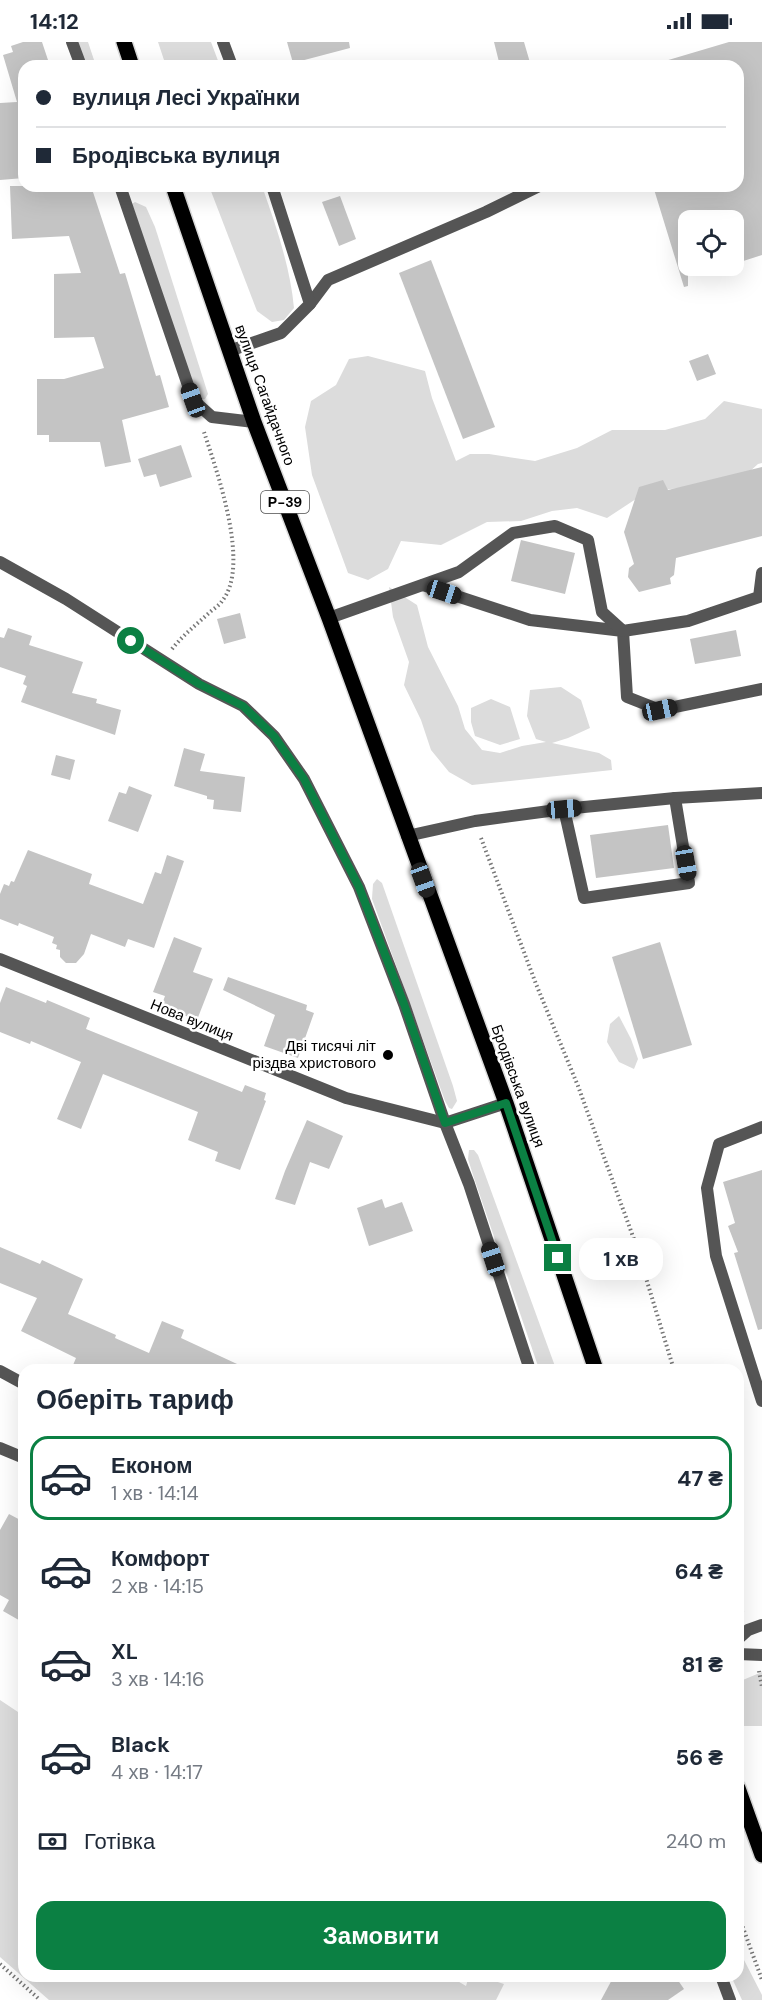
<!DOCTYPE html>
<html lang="uk">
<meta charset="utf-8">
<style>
body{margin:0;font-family:"DM Sans",sans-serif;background:#f2f2f3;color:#1f2937;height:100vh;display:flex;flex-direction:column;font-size:22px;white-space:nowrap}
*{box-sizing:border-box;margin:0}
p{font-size:20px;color:#747a83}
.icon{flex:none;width:33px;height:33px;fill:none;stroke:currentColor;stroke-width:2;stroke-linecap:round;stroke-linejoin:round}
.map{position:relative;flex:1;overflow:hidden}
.sheet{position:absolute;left:18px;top:1322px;width:726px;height:618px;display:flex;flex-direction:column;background:#fff;border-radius:18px;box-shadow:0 6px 24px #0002}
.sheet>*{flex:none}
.banner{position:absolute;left:18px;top:18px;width:726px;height:132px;border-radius:18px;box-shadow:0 6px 24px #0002;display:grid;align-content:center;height:132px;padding:0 18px;background:#fff}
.buttons{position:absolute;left:678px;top:168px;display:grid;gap:12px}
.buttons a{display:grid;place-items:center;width:66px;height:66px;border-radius:12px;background:#fff;box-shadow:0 6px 24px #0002;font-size:30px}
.end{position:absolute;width:27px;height:27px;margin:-14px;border:8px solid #0b8043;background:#fff;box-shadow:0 0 0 3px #fff}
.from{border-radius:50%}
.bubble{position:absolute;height:42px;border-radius:18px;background:#fff;box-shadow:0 6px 24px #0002;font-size:20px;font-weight:800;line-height:42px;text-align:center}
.car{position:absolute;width:18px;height:36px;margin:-18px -9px;border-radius:8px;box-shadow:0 0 4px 2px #0007;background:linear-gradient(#222 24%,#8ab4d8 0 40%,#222 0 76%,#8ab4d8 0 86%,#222 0)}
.banner b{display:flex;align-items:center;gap:21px;height:57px;font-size:22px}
.banner b+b{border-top:2px solid #e0e1e3}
.banner i{width:15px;height:15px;background:#1f2937}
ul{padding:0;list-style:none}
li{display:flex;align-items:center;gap:18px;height:84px;margin:0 12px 9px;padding:0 6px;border:3px solid transparent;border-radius:18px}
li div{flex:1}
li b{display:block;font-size:22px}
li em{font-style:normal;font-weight:800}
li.active{border-color:#0b8043}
li>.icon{width:54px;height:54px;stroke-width:1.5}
h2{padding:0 18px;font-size:27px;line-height:72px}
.pay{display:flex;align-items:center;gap:15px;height:66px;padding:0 18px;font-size:22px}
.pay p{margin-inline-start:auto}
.action{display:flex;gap:12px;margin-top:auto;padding:12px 18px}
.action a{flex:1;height:69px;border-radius:18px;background:#0b8043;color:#fff;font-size:24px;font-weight:800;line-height:69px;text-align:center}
.status{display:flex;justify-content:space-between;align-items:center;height:42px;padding:0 30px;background:#fff;direction:ltr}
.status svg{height:16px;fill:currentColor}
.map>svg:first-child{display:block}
</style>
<div class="status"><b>14:12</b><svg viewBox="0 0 49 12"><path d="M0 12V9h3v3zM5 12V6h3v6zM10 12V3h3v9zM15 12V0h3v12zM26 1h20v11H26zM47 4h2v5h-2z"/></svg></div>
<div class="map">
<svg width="762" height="1958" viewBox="0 0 762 1958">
<rect width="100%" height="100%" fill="#fff"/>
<!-- green -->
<g fill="#dcdcdc">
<polygon points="78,0 88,0 96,24 86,24"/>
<polygon points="158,0 211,0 220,24 166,24"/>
<path d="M 209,144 L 262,144 C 276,184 290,224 294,266 L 284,278 L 272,280 L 257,269 Z"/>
<polygon points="135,160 146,165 155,185 208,352 205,357 199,357 194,345 132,162"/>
<polygon points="368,314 425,329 432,356 456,419 470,412 489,412 535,419 577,406 612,388 665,388 705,377 724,359 762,367 762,421 758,422 738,440 712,444 670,447 642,453 607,476 577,466 552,469 521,479 487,480 441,503 401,499 388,527 368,538 348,531 312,433 305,385 311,359 336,343 349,317"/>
<polygon points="389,545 417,563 428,605 458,664 465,687 482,708 500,711 522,704 546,700 536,697 527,674 530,648 561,645 581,658 590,686 568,696 552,701 599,711 611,718 612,728 472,743 449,730 431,708 421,678 404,643 409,620 393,575"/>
<polygon points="491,657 510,665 520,697 500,703 475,694 471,680 471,666"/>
<polygon points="377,837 382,841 453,1044 457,1059 452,1067 449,1066 445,1059 372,857 373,842"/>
<polygon points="619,974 631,997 638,1017 634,1027 619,1020 607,1000 610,982"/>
<polygon points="469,1108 474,1108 478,1113 556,1327 539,1327 473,1133 468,1117"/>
<polygon points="762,1630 762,1684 740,1684 738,1681 738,1640"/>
<polygon points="0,1658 24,1674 24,1934 449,1934 466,1944 469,1934 479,1934 504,1942 496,1958 49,1958 0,1915"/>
<polygon points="744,1918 762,1953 762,1958 742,1958 731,1934 738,1934 738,1920"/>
</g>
<!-- building -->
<g fill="#c4c4c4">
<polygon points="23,0 42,0 50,24 24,24 24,136 0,138 0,61 17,60 3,13 13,10 11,4"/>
<polygon points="287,0 349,0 350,6 293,21"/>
<polygon points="494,0 524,0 531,24 500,24"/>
<polygon points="729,0 762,0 762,213 734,222 734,178 688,178 688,244 684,245 653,144 738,144 738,24 666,24 665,19"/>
<polygon points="10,144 91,144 120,232 125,231 156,334 160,333 169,365 122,378 131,420 105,425 100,400 49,400 49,393 37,393 37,337 64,337 104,326 94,295 54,296 54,232 81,231 69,194 12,197"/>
<polygon points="340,154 356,197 339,204 322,160"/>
<polygon points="431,218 495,385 463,397 399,231"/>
<polygon points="708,312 716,332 697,339 689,319"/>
<polygon points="181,403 192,435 160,445 156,432 144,435 138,417"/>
<polygon points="762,425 762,494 676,516 674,533 670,536 671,542 639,550 628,535 629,526 634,522 624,490 639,445 663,438 668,448"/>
<polygon points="521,498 575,511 565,552 511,539"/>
<polygon points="240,571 246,596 224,602 217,577"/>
<polygon points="8,586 32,594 29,603 83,620 72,651 97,657 96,661 121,668 115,693 21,660 27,644 23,642 26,634 0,625 0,595 4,596"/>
<polygon points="736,588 741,614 695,622 690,597"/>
<polygon points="184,706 205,712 200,729 245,735 241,770 213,767 214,758 207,757 207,754 174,744"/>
<polygon points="56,713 75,718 70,738 51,733"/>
<polygon points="129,744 152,753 138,790 108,779 119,750 126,752"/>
<polygon points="668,783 674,826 596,836 590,793"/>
<polygon points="28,808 92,832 89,842 143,862 155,830 161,832 167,813 184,819 154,906 128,897 125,905 91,892 84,912 76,921 66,921 60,915 60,908 56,907 57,903 52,901 54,895 19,881 18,884 0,877 0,852 4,842 9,844 11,839 14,840"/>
<polygon points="174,895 202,906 193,930 213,937 197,978 161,965 165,954 153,950"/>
<polygon points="660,900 692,1003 643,1017 612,915"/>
<polygon points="228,935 307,963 306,968 314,971 298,1016 264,1004 275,973 223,948"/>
<polygon points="6,945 46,961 47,958 90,976 86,987 242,1050 245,1043 266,1051 264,1058 266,1059 240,1128 215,1119 218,1110 188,1098 198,1070 103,1032 81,1087 57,1077 81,1020 31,999 30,1002 0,990 0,961"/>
<polygon points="307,1078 343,1094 329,1127 310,1120 295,1163 275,1157 285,1129"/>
<polygon points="762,1128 762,1287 758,1288 734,1211 738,1210 728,1184 735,1181 723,1140"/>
<polygon points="382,1157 385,1166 402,1160 413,1189 369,1204 357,1166"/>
<polygon points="0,1205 40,1222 42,1218 83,1237 68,1272 116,1293 115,1296 149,1311 162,1279 184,1288 181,1296 250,1328 71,1328 76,1316 21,1289 37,1256 0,1241"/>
<polygon points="9,1472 24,1480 24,1581 3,1569 9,1558 0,1553 0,1488"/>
<polygon points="614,1934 675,1934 684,1947 668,1958 601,1958"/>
</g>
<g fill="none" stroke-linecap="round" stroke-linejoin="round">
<!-- primary casing -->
<g stroke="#dbdbdb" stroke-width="18">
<g id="primary">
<polyline points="124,0 132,24"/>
<polyline points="173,144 254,380 329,576 506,1061 596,1328"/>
<polyline points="738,1746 762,1813"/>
</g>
</g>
<!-- path -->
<g stroke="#777" stroke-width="4" stroke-dasharray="1.5 3" stroke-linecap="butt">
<path d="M 172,607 C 183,593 196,583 209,571 C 213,567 219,564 222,559 C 251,524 217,430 204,390"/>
<polyline points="481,796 536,942 578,1044 635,1200 674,1328"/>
<polyline points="738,1556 743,1573"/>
<polyline points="759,1629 762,1645"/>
<polyline points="738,1872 762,1938"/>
<polyline points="0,1922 40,1958"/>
</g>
<!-- lane -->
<g stroke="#555" stroke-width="12">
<polyline points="72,0 81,24"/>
<polyline points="223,0 232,24"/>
<polyline points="120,144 193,358 212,375 254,380"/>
<polyline points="310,262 328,238 486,170 539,144"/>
<polyline points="229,309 281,291 310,262 272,144"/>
<polyline points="423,543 530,578 623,589 627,655 660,668 762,647"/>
<polyline points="329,576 459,530 513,491 555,484 588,498 602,570 623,589 688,579 759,555 762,531"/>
<polyline points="564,767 584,856 689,841 675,756"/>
<polyline points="445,1081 469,1142 530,1328"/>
<polyline points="762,1085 719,1102 707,1146 716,1214 762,1359"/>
<polyline points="738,1597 748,1588 762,1583"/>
<polyline points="738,1612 762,1613"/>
</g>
<!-- street -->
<g stroke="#555" stroke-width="12">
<polyline points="0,520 66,557 199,642 243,664 274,694 304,737 359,845 404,962 445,1081"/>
<polyline points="407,794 475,779 564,767 675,756 762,751"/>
<polyline points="0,917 346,1056 445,1081"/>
<polyline points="445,1081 506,1061"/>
<polyline points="0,1329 24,1342"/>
<polyline points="0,1406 24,1416"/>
<polyline points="721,1934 730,1958"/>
</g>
<!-- primary -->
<use href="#primary" stroke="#000" stroke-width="15"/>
</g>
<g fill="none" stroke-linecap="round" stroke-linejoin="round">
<!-- route -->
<polyline stroke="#0b8043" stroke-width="8" points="131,599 199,642 243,664 274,694 304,737 359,845 404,962 445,1081 506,1061 558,1216"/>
</g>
<!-- markers -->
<circle fill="#000" stroke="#fff" stroke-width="2" cx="388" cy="1013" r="6"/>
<g text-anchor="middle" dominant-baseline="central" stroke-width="5" stroke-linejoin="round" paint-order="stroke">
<!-- shield labels -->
<rect fill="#fff" stroke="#4c4c4c" stroke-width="1.5" x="261" y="449" width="48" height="22" rx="4.5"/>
<g font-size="14" font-weight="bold" fill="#000">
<text x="285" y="460">Р-39</text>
</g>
<!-- street labels -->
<g font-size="15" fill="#000" stroke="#fff">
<text transform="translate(265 353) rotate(70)">вулиця Сагайдачного</text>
<text transform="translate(192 978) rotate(22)">Нова вулиця</text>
<text transform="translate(518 1044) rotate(70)">Бродівська вулиця</text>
</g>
<!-- poi labels -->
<g font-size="15" fill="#000" stroke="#fff" text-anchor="end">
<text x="376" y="1004">Дві тисячі літ<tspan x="376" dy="17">різдва христового</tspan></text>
</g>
</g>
</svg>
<div class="buttons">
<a><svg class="icon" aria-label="locate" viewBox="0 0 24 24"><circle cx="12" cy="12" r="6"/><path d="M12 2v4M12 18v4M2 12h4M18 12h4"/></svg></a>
</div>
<i class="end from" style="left:131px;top:599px"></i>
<i class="end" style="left:558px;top:1216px"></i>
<div class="bubble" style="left:579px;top:1196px;width:84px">1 хв</div>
<i class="car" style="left:193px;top:358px;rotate:340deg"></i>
<i class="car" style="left:444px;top:550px;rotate:108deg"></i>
<i class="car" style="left:660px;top:668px;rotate:78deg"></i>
<i class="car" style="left:564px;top:767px;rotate:85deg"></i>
<i class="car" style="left:686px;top:821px;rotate:170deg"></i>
<i class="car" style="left:423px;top:838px;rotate:160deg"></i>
<i class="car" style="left:493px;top:1217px;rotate:342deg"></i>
<div class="banner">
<b><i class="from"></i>вулиця Лесі Українки</b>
<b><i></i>Бродівська вулиця</b>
</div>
<section class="sheet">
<h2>Оберіть тариф</h2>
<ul>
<li class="active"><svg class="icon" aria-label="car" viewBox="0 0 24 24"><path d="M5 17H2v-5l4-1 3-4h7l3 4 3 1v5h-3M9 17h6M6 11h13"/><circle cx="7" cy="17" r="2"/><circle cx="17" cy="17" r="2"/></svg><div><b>Економ</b><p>1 хв · 14:14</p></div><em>47 ₴</em></li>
<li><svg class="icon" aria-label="car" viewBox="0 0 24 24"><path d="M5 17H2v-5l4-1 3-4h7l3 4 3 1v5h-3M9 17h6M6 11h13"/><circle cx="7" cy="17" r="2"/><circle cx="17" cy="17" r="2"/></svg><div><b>Комфорт</b><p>2 хв · 14:15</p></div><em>64 ₴</em></li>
<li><svg class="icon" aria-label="car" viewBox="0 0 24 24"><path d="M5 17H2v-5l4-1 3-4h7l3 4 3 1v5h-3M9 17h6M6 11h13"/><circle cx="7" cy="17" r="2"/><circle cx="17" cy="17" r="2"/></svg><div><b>XL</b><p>3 хв · 14:16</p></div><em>81 ₴</em></li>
<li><svg class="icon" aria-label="car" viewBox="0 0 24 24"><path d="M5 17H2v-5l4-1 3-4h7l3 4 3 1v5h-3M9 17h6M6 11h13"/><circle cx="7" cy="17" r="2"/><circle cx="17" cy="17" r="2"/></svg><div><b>Black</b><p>4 хв · 14:17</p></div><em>56 ₴</em></li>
</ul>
<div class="pay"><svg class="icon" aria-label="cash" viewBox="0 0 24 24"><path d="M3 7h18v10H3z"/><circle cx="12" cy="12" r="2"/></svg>Готівка<p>240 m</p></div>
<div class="action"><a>Замовити</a></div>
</section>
</div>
